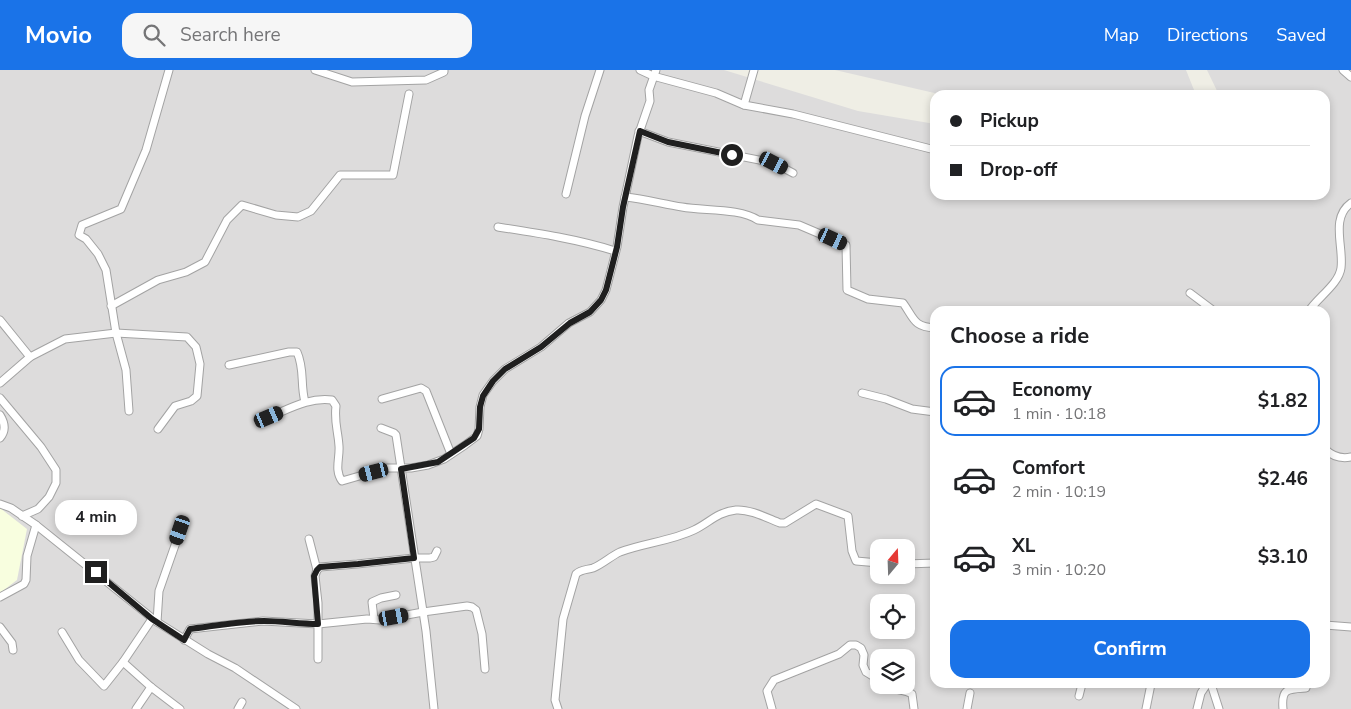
<!DOCTYPE html>
<meta charset="utf-8">
<style>
body{margin:0;font-family:"Nunito Sans",sans-serif;background:#f6f6f6;color:#202124;height:100vh;display:flex;flex-direction:column;font-size:19px;white-space:nowrap}
*{box-sizing:border-box;margin:0}
p{font-size:16px;color:#757577}
.icon{flex:none;width:28px;height:28px;fill:none;stroke:currentColor;stroke-width:2;stroke-linecap:round;stroke-linejoin:round}
.map{position:relative;flex:1;overflow:hidden}
.details{position:absolute;left:930px;top:236px;width:400px;height:382px;display:flex;flex-direction:column;background:#fff;border-radius:15px;box-shadow:0 2px 8px #0003}
.details>*{flex:none}
.banner{position:absolute;left:930px;top:20px;width:400px;height:110px;border-radius:15px;box-shadow:0 2px 8px #0003;display:grid;align-content:center;height:110px;padding:0 20px;background:#fff}
.needle{width:32px;rotate:19deg}
.fabs{position:absolute;left:870px;top:469px;display:grid;gap:10px}
.fabs a{display:grid;place-items:center;width:45px;height:45px;border-radius:10px;background:#fff;box-shadow:0 2px 8px #0003;font-size:25px}
.end{position:absolute;width:22px;height:22px;margin:-11px;border:6px solid #1f1f1f;background:#fff;box-shadow:0 0 0 2px #fff}
.from{border-radius:50%}
.bubble{position:absolute;height:35px;border-radius:15px;background:#fff;box-shadow:0 2px 8px #0003;font-size:16px;font-weight:700;line-height:35px;text-align:center}
.car{position:absolute;width:15px;height:30px;margin:-15px -8px;border-radius:6px;box-shadow:0 0 4px 1px #0007;background:linear-gradient(#222 24%,#8ab4d8 0 40%,#222 0 76%,#8ab4d8 0 86%,#222 0)}
.banner b{display:flex;align-items:center;gap:18px;height:48px;font-size:19px}
.banner b+b{border-top:1px solid #e0e0e0}
.banner i{width:12px;height:12px;background:#202124}
ul{padding:0;list-style:none}
li{display:flex;align-items:center;gap:15px;height:70px;margin:0 10px 8px;padding:0 10px;border:2px solid transparent;border-radius:15px}
li div{flex:1}
li b{display:block;font-size:19px}
li em{font-style:normal;font-weight:700}
li.selected{border-color:#1a73e8}
li>.icon{width:45px;height:45px;stroke-width:1.5}
h2{padding:0 20px;font-size:22px;line-height:60px}
.button{display:flex;gap:10px;margin-top:auto;padding:10px 20px}
.button a{flex:1;height:58px;border-radius:15px;background:#1a73e8;color:#fff;font-size:20px;font-weight:700;line-height:58px;text-align:center}
header{display:flex;align-items:center;gap:30px;box-sizing:border-box;height:70px;padding:0 25px;background:#1a73e8;color:#fff}
header strong{font-size:24px}
nav{display:flex;gap:28px;margin-inline-start:auto;font-size:18px}
.search{width:350px;height:45px;background:#f6f6f6;display:flex;align-items:center;gap:12px;box-sizing:border-box;padding:0 18px;border-radius:15px;color:#757577;font-size:19px}
.map>svg:first-child{display:block}
</style>
<header>
<strong>Movio</strong>
<div class="search"><svg class="icon" aria-label="search" viewBox="0 0 24 24"><circle cx="10" cy="10" r="6"/><path d="M15 15l6 6"/></svg>Search here</div>
<nav><a>Map</a><a>Directions</a><a>Saved</a></nav>
</header>
<div class="map">
<svg width="1351" height="639" viewBox="0 0 1351 639">
<rect width="100%" height="100%" fill="#efeee5"/>
<!-- residential -->
<g fill="#dddcdc" fill-rule="evenodd">
<path d="M 0,0 L 724,0 L 858,41 L 935,54 L 935,125 L 1325,125 L 1325,25 L 1219,25 L 1207,0 L 1351,0 L 1351,639 L 0,639 ZM 935,241 L 1325,241 L 1325,614 L 935,614 ZM 879,478 L 906,478 L 906,505 L 879,505 ZM 879,532 L 906,532 L 906,560 L 879,560 ZM 879,588 L 906,588 L 906,615 L 879,615 Z"/>
<polygon points="835,0 1186,0 1196,25 943,25"/>
</g>
<!-- education -->
<polygon fill="#f8fedf" points="0,438 27,459 17,510 0,523"/>
<g fill="none" stroke-linecap="round" stroke-linejoin="round">
<!-- minor casing -->
<g stroke="#a3a3a3" stroke-width="9">
<g id="minor">
<polyline points="315,0 352,12 426,10 444,2 444,0"/>
<polyline points="640,0 653,6 716,23 744,35 793,44 935,80"/>
<polyline points="1343,0 1351,7"/>
<polyline points="744,35 754,0"/>
<polyline points="639,61 668,72 774,93 793,103"/>
<polyline points="566,124 585,46 600,0"/>
<path d="M 625,127 C 645,129 663,134 682,137 C 704,141 740,138 758,150 L 799,155 L 846,175 L 847,220 L 868,229 L 903,233 C 914,248 913,257 935,258"/>
<path d="M 498,157 C 537,163 577,169 615,181"/>
<polyline points="1190,223 1214,241"/>
<polyline points="111,236 158,210 186,202 205,192 227,150 242,135 276,145 298,147 311,141 340,105 393,105 409,24"/>
<path d="M 1309,241 C 1317,228 1339,214 1341,198 C 1344,177 1330,148 1351,133"/>
<polyline points="0,250 30,287"/>
<path d="M 229,295 L 289,282 L 297,282 C 305,300 300,314 305,332"/>
<polyline points="0,313 30,287 65,269 116,263 187,267 196,277 200,294 197,326 191,331 175,336 158,359"/>
<polyline points="862,323 886,329 912,339 935,342"/>
<polyline points="0,328 41,377 56,400 56,413 49,427 38,439 22,446"/>
<polyline points="382,329 421,318 426,321 451,384"/>
<polyline points="129,341 126,300 116,263 106,200 98,184 86,169 79,165 82,155 121,139 146,80 169,0"/>
<path d="M 0,345 C 5,353 6,361 0,368"/>
<path d="M 269,347 C 289,339 309,327 332,330 L 336,336 C 334,353 338,360 339,376 C 340,388 334,400 342,411 L 387,398 L 411,398 L 428,395 L 444,389 L 465,375 L 477,366 L 479,359 L 480,337 L 483,325 L 493,311 L 505,299 L 541,277 L 569,253 L 590,242 L 601,230 L 606,220 L 617,177 L 623,137 L 638,66 L 650,31 L 649,20 L 656,0"/>
<polyline points="381,358 394,363 396,365 426,561 434,639"/>
<path d="M 1325,379 C 1332,386 1341,389 1351,387"/>
<polyline points="0,434 11,438 36,455 157,552 208,584 235,598 296,639"/>
<polyline points="309,469 317,500"/>
<polyline points="906,494 935,493"/>
<polyline points="0,527 24,514 26,510 27,486 36,455"/>
<polyline points="374,549 372,532 381,528 396,525"/>
<polyline points="157,552 159,521 180,461"/>
<polyline points="1325,555 1351,557"/>
<polyline points="0,557 12,573 13,580"/>
<polyline points="62,562 79,590 104,616 123,592 152,549"/>
<polyline points="184,570 190,559 263,551 318,554 367,549 380,550 423,542 467,536 472,537 476,540 482,564 485,599"/>
<polyline points="318,589 318,533 315,506 317,500 320,497 357,494 414,488 430,488 434,487 437,481"/>
<polyline points="123,592 151,617 180,639"/>
<polyline points="1211,614 1219,639"/>
<path d="M 886,615 C 894,621 904,619 912,624 L 914,639"/>
<polyline points="1079,626 1082,614"/>
<polyline points="136,639 151,617"/>
<polyline points="238,639 242,632"/>
<path d="M 558,639 L 555,630 L 563,549 L 576,504 C 581,499 587,500 593,498 C 603,494 611,486 620,482 C 644,473 671,471 694,460 C 709,453 717,442 736,440 C 750,439 767,448 780,453 L 785,453 L 816,434 L 848,446 L 852,481 L 856,491 L 879,493"/>
<polyline points="772,639 767,621 774,610 839,584 850,575 856,575 861,578 864,585 863,595 866,602 879,610"/>
<polyline points="967,639 970,623"/>
<polyline points="1146,639 1151,614"/>
<polyline points="1197,639 1201,623 1207,614"/>
<path d="M 1283,639 C 1281,618 1288,619 1306,618 L 1307,614"/>
</g>
</g>
<!-- minor -->
<use href="#minor" stroke="#fff" stroke-width="7"/>
</g>
<g fill="none" stroke-linecap="round" stroke-linejoin="round">
<!-- route -->
<path stroke="#1f1f1f" stroke-width="6" d="M 96,502 L 152,549 L 184,570 L 190,559 C 214,556 240,551 264,551 C 282,551 300,554 318,554 L 314,506 L 317,500 L 320,497 L 358,494 L 414,488 L 401,399 L 438,392 L 474,368 L 479,359 L 480,337 L 483,326 L 493,311 L 505,299 L 541,277 L 570,253 L 590,242 L 601,230 L 606,220 L 617,177 L 623,137 L 640,61 L 668,72 L 732,85"/>
</g>
</svg>
<div class="fabs">
<a><svg class="needle" viewBox="-14 -14 28 28"><path d="M0-13l5 13h-10z" fill="#e53935"/><path d="M0 13l5-13h-10z" fill="#757577"/></svg></a>
<a><svg class="icon" aria-label="locate" viewBox="0 0 24 24"><circle cx="12" cy="12" r="6"/><path d="M12 2v4M12 18v4M2 12h4M18 12h4"/></svg></a>
<a><svg class="icon" aria-label="layers" viewBox="0 0 24 24"><path d="M12 4l9 5-9 5-9-5zM3 14l9 5 9-5"/></svg></a>
</div>
<i class="end from" style="left:732px;top:85px"></i>
<i class="end" style="left:96px;top:502px"></i>
<div class="bubble" style="left:55px;top:430px;width:82px">4 min</div>
<i class="car" style="left:774px;top:93px;rotate:117deg"></i>
<i class="car" style="left:833px;top:169px;rotate:115deg"></i>
<i class="car" style="left:269px;top:347px;rotate:67deg"></i>
<i class="car" style="left:374px;top:402px;rotate:256deg"></i>
<i class="car" style="left:180px;top:460px;rotate:199deg"></i>
<i class="car" style="left:394px;top:547px;rotate:80deg"></i>
<div class="banner">
<b><i class="from"></i>Pickup</b>
<b><i></i>Drop-off</b>
</div>
<section class="details">
<h2>Choose a ride</h2>
<ul>
<li class="selected"><svg class="icon" aria-label="car" viewBox="0 0 24 24"><path d="M5 17H2v-5l4-1 3-4h7l3 4 3 1v5h-3M9 17h6M6 11h13"/><circle cx="7" cy="17" r="2"/><circle cx="17" cy="17" r="2"/></svg><div><b>Economy</b><p>1 min · 10:18</p></div><em>$1.82</em></li>
<li><svg class="icon" aria-label="car" viewBox="0 0 24 24"><path d="M5 17H2v-5l4-1 3-4h7l3 4 3 1v5h-3M9 17h6M6 11h13"/><circle cx="7" cy="17" r="2"/><circle cx="17" cy="17" r="2"/></svg><div><b>Comfort</b><p>2 min · 10:19</p></div><em>$2.46</em></li>
<li><svg class="icon" aria-label="car" viewBox="0 0 24 24"><path d="M5 17H2v-5l4-1 3-4h7l3 4 3 1v5h-3M9 17h6M6 11h13"/><circle cx="7" cy="17" r="2"/><circle cx="17" cy="17" r="2"/></svg><div><b>XL</b><p>3 min · 10:20</p></div><em>$3.10</em></li>
</ul>
<div class="button"><a>Confirm</a></div>
</section>
</div>
